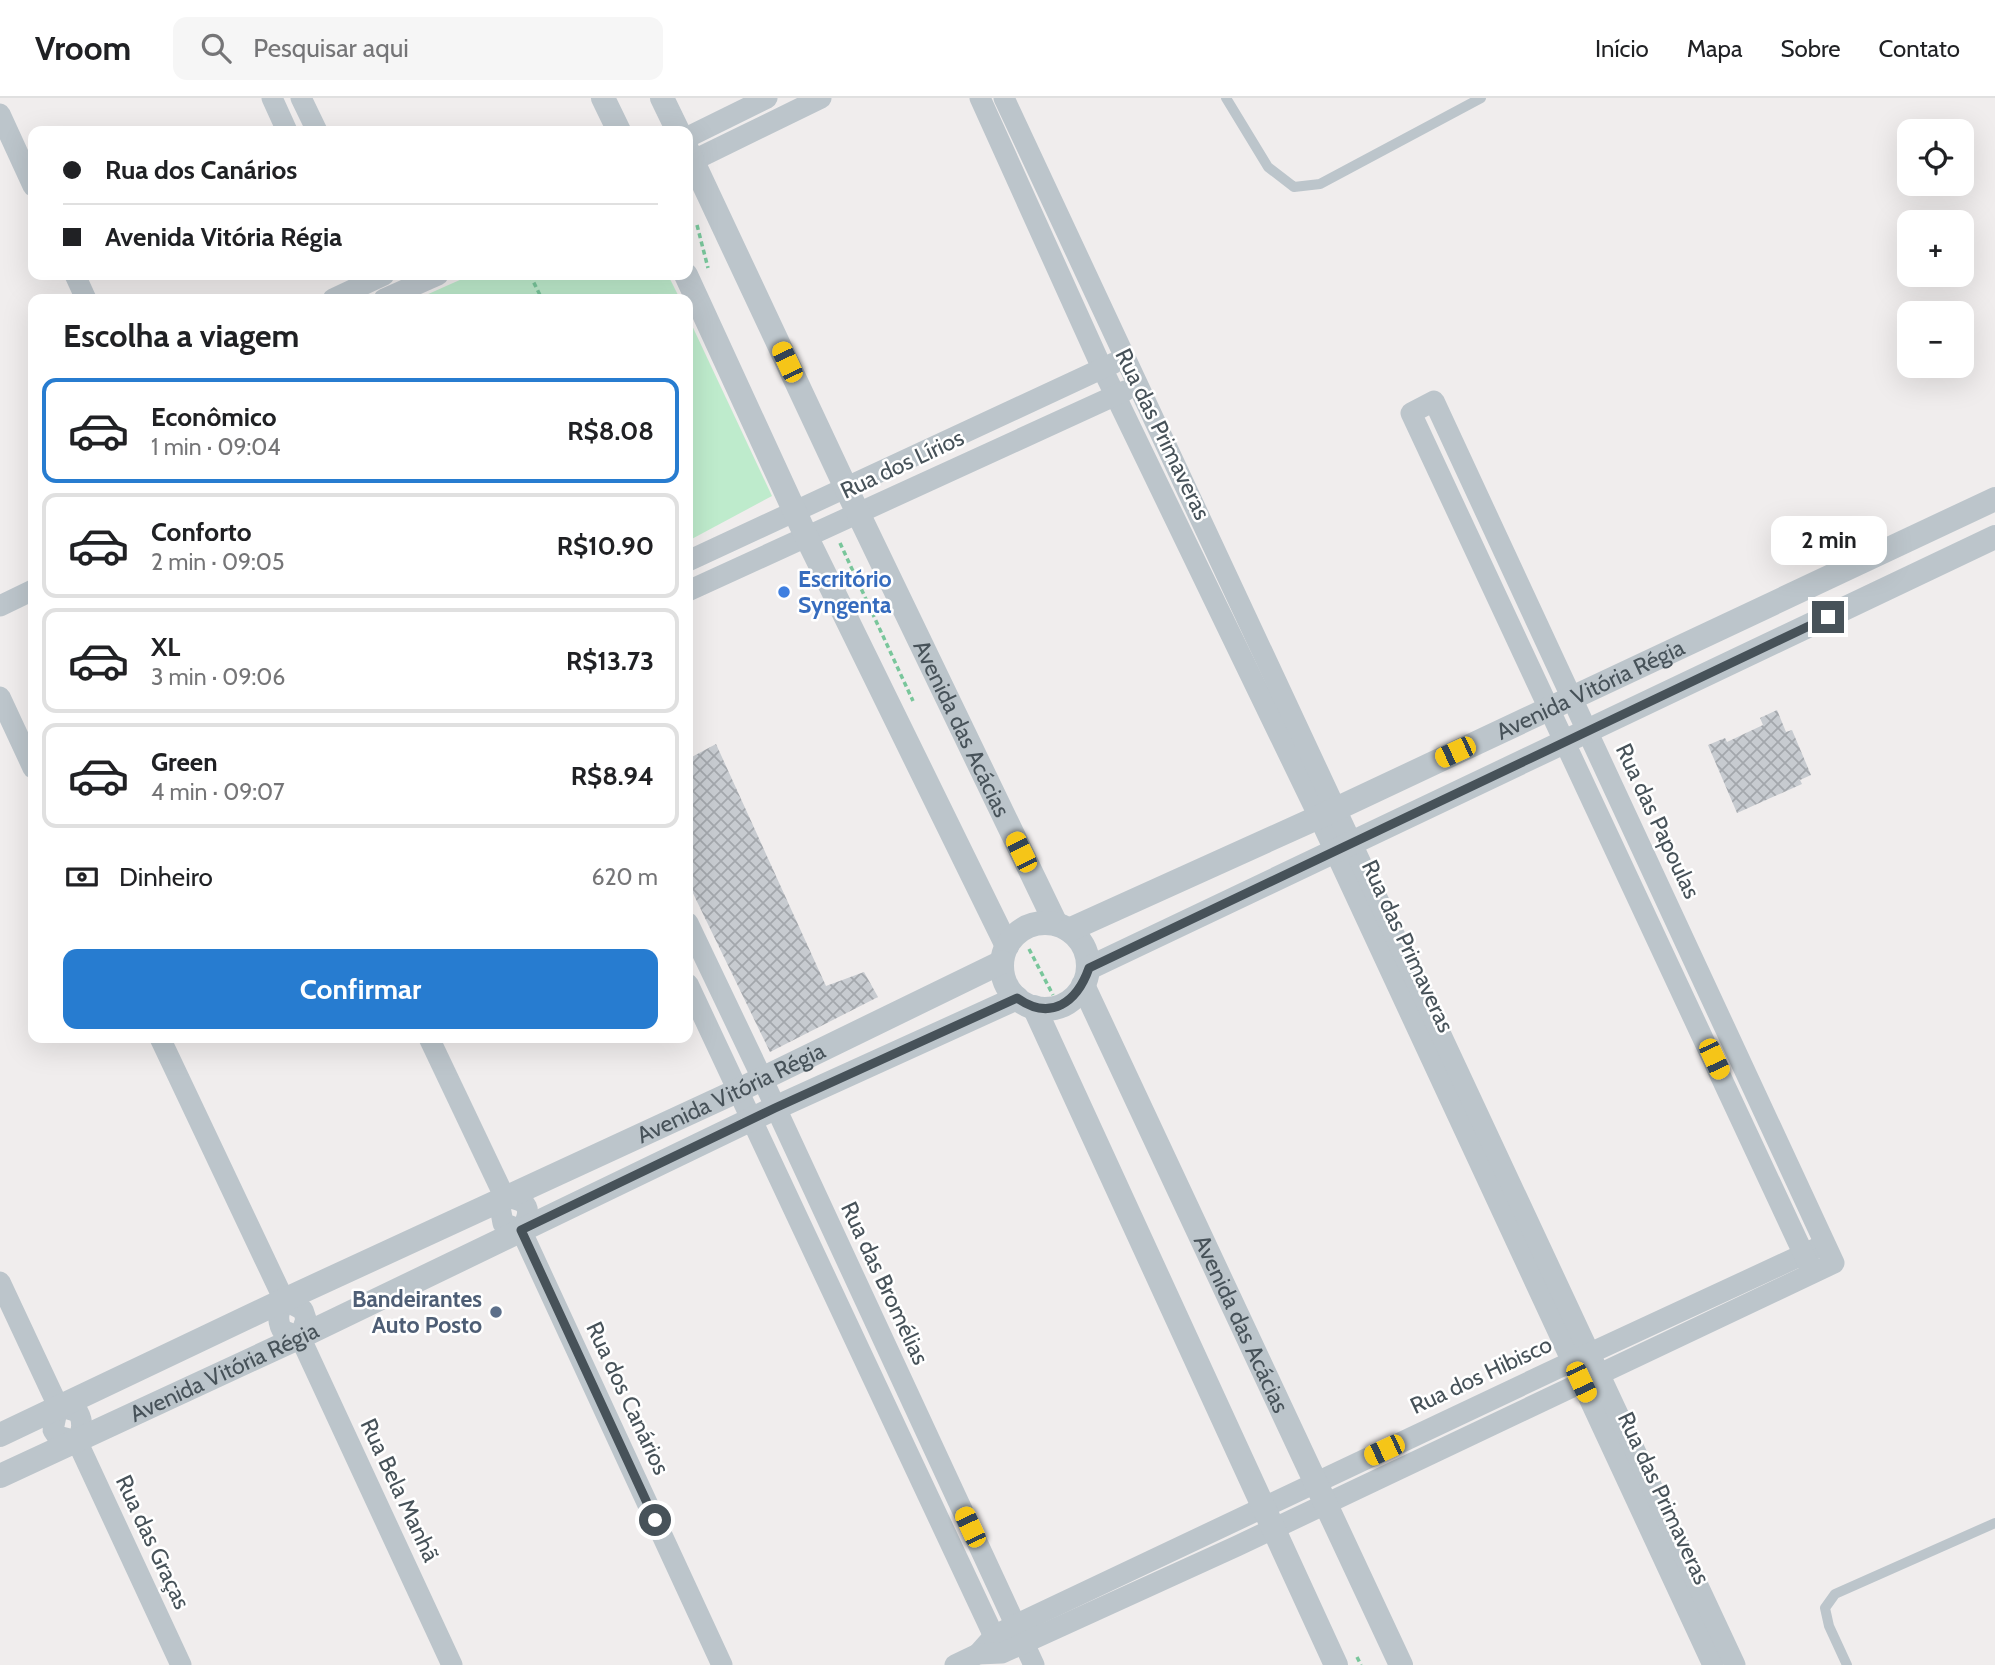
<!DOCTYPE html>
<html lang="pt">
<meta charset="utf-8">
<style>
body{margin:0;font-family:Cabin,sans-serif;background:#f6f6f6;color:#202124;height:100vh;display:flex;flex-direction:column;font-size:26px;white-space:nowrap}
*{box-sizing:border-box;margin:0}
p{font-size:23px;color:#757577}
.icon{flex:none;width:38px;height:38px;fill:none;stroke:currentColor;stroke-width:2;stroke-linecap:round;stroke-linejoin:round}
.map{position:relative;flex:1;overflow:hidden}
.drawer{position:absolute;left:28px;top:196px;width:665px;height:749px;display:flex;flex-direction:column;background:#fff;border-radius:14px;box-shadow:0 7px 28px #0002}
.drawer>*{flex:none}
.hud{position:absolute;left:28px;top:28px;width:665px;height:154px;border-radius:14px;box-shadow:0 7px 28px #0002;display:grid;align-content:center;height:154px;padding:0 35px;background:#fff}
.tools{position:absolute;left:1897px;top:21px;display:grid;gap:14px}
.tools a{display:grid;place-items:center;width:77px;height:77px;border-radius:14px;background:#fff;box-shadow:0 7px 28px #0002;font-size:35px}
.end{position:absolute;width:32px;height:32px;margin:-16px;border:9px solid #475259;background:#fff;box-shadow:0 0 0 4px #fff}
.from{border-radius:50%}
.bubble{position:absolute;height:49px;border-radius:14px;background:#fff;box-shadow:0 7px 28px #0002;font-size:23px;font-weight:700;line-height:49px;text-align:center}
.car{position:absolute;width:21px;height:42px;margin:-21px -10px;border-radius:9px;box-shadow:0 0 5px 2px #0007;background:linear-gradient(#f5c518 24%,#345 0 40%,#f5c518 0 76%,#345 0 86%,#f5c518 0)}
.hud b{display:flex;align-items:center;gap:24px;height:66px;font-size:26px}
.hud b+b{border-top:2px solid #e0e0e0}
.hud i{width:18px;height:18px;background:#202124}
ul{padding:0;list-style:none}
li{display:flex;align-items:center;gap:21px;height:105px;margin:0 14px 10px;padding:0 21px;border:4px solid #e0e0e0;border-radius:14px}
li div{flex:1}
li b{display:block;font-size:26px}
li em{font-style:normal;font-weight:700}
li.selected{border-color:#277cd0}
li>.icon{width:63px;height:63px;stroke-width:1.5}
h2{padding:0 35px;font-size:32px;line-height:84px}
.pay{display:flex;align-items:center;gap:18px;height:77px;padding:0 35px;font-size:26px}
.pay p{margin-inline-start:auto}
.cta{display:flex;gap:14px;margin-top:auto;padding:14px 35px}
.cta a{flex:1;height:80px;border-radius:14px;background:#277cd0;color:#fff;font-size:28px;font-weight:700;line-height:80px;text-align:center}
header{display:flex;align-items:center;gap:42px;box-sizing:border-box;height:98px;padding:0 35px;background:#fff;border-bottom:2px solid #e0e0e0}
header strong{font-size:33px}
nav{display:flex;gap:38px;margin-inline-start:auto;font-size:24px}
.search{width:490px;height:63px;background:#f6f6f6;display:flex;align-items:center;gap:18px;box-sizing:border-box;padding:0 24px;border-radius:14px;color:#757577;font-size:26px}
.map>svg:first-child{display:block}
</style>
<header>
<strong>Vroom</strong>
<div class="search"><svg class="icon" aria-label="search" viewBox="0 0 24 24"><circle cx="10" cy="10" r="6"/><path d="M15 15l6 6"/></svg>Pesquisar aqui</div>
<nav><a>Início</a><a>Mapa</a><a>Sobre</a><a>Contato</a></nav>
</header>
<div class="map">
<svg width="1995" height="1567" viewBox="0 0 1995 1567">
<defs>
<pattern id="building-cross-hatch" width="8" height="8" patternUnits="userSpaceOnUse" patternTransform="scale(1.75)"><rect width="8" height="8" fill="#c7cbd0"/><path d="M0 0l8 8M0 8l8-8" fill="none" stroke="#a3a7ac"/></pattern>
</defs>
<rect width="100%" height="100%" fill="#f0eded"/>
<!-- green -->
<g fill="#beebcc">
<polygon points="471,177 668,177 680,201 417,201"/>
<polygon points="688,219 772,398 688,443"/>
</g>
<!-- building -->
<g fill="url(#building-cross-hatch)">
<polygon points="1777,612 1786,634 1792,632 1811,677 1800,682 1802,686 1737,715 1708,647 1725,640 1727,644 1763,627 1760,620"/>
<polygon points="716,646 826,888 864,874 878,899 770,954 688,785 688,661"/>
</g>
<g fill="none" stroke-linecap="round" stroke-linejoin="round">
<!-- path -->
<g stroke="#79c69b" stroke-width="3.5" stroke-dasharray="5 3.5" stroke-linecap="butt">
<polyline points="697,127 708,170"/>
<polyline points="530,177 542,201"/>
<polyline points="840,445 913,603"/>
<polyline points="1029,851 1053,897"/>
<polyline points="1357,1559 1361,1567"/>
</g>
<!-- service -->
<g stroke="#bcc5cb" stroke-width="10">
<polyline points="1226,0 1268,69 1294,89 1320,86 1481,0"/>
<polyline points="1847,1567 1829,1528 1825,1510 1835,1496 1995,1425"/>
</g>
<!-- minor -->
<g stroke="#bcc5cb" stroke-width="21">
<polyline points="272,0 287,33"/>
<polyline points="301,0 317,33"/>
<polyline points="980,0 1102,270 1319,719 1713,1567"/>
<polyline points="1004,0 1735,1567"/>
<polyline points="0,16 33,88"/>
<polyline points="688,39 767,0"/>
<polyline points="688,65 821,0"/>
<polyline points="75,177 86,201"/>
<polyline points="333,201 384,177"/>
<polyline points="384,201 438,177"/>
<polyline points="688,463 1114,265"/>
<polyline points="688,493 1125,293"/>
<polyline points="0,508 33,492"/>
<polyline points="0,599 33,670"/>
<polyline points="688,825 762,980 1034,1567"/>
<polyline points="688,886 999,1549"/>
<polyline points="160,940 284,1202"/>
<polyline points="429,940 505,1100"/>
<path d="M 505,1100 C 529,1101 533,1112 521,1132"/>
<polyline points="505,1100 500,1109 503,1125 521,1132"/>
<polyline points="521,1132 722,1567"/>
<polyline points="0,1184 58,1308"/>
<path d="M 284,1202 C 279,1214 276,1220 282,1232 L 300,1239"/>
<polyline points="284,1202 303,1212 306,1221 300,1239"/>
<polyline points="300,1239 452,1567"/>
<polyline points="58,1308 53,1332 57,1338 77,1343"/>
<path d="M 58,1308 L 78,1314 C 84,1325 82,1332 77,1343"/>
<polyline points="77,1343 181,1567"/>
<polyline points="978,1556 994,1538 1015,1527 1571,1264 1817,1150"/>
<polyline points="955,1567 978,1556 1002,1555 1237,1448 1834,1165 1434,303 1411,315 1812,1174"/>
</g>
<!-- tertiary -->
<g stroke="#bcc5cb" stroke-width="24">
<polyline points="603,0 619,33"/>
<polyline points="662,0 678,33"/>
<path id="s1" d="M 688,53 L 846,390 L 1056,826"/>
<polyline points="686,177 806,438 1007,848"/>
<circle cx="1045" cy="868" r="43"/>
<path id="s2" d="M 1069,832 L 1319,719 L 1995,401"/>
<polyline points="1089,870 1995,439"/>
<path id="s3" d="M 1083,887 L 1401,1567"/>
<polyline points="1034,909 1336,1567"/>
<path id="s4" d="M 0,1337 L 284,1202 L 739,992 L 1002,864"/>
<path id="s5" d="M 0,1378 L 300,1239 L 775,1010 L 1017,900"/>
</g>
</g>
<g fill="none" stroke-linecap="round" stroke-linejoin="round">
<!-- route -->
<path stroke="#475259" stroke-width="9" d="M 655,1422 L 521,1132 L 775,1010 L 1017,900 C 1051,924 1077,904 1089,870 L 1828,519"/>
</g>
<!-- markers -->
<circle fill="#3f7fe0" stroke="#fff" stroke-width="2.5" cx="784" cy="494" r="7"/>
<circle fill="#5c6f8a" stroke="#fff" stroke-width="2.5" cx="496" cy="1214" r="7"/>
<g text-anchor="middle" dominant-baseline="central" stroke-width="5" stroke-linejoin="round" paint-order="stroke">
<!-- street labels -->
<g font-size="23" fill="#475259" stroke="#fff">
<text transform="translate(1163 336) rotate(64)">Rua das Primaveras</text>
<text transform="translate(902 366) rotate(-25)">Rua dos Lírios</text>
<text stroke="none"><textPath href="#s2" startOffset="574">Avenida Vitória Régia</textPath></text>
<text stroke="none"><textPath href="#s1" startOffset="639">Avenida das Acácias</textPath></text>
<text transform="translate(1658 723) rotate(65)">Rua das Papoulas</text>
<text transform="translate(1408 848) rotate(65)">Rua das Primaveras</text>
<text stroke="none"><textPath href="#s4" startOffset="807">Avenida Vitória Régia</textPath></text>
<text transform="translate(885 1185) rotate(65)">Rua das Bromélias</text>
<text stroke="none"><textPath href="#s3" startOffset="374">Avenida das Acácias</textPath></text>
<text stroke="none"><textPath href="#s5" startOffset="247">Avenida Vitória Régia</textPath></text>
<text transform="translate(1481 1277) rotate(-25)">Rua dos Hibisco</text>
<text transform="translate(628 1300) rotate(65)">Rua dos Canários</text>
<text transform="translate(400 1392) rotate(65)">Rua Bela Manhã</text>
<text transform="translate(1664 1400) rotate(65)">Rua das Primaveras</text>
<text transform="translate(153 1444) rotate(65)">Rua das Graças</text>
</g>
<!-- shop labels -->
<g font-size="23" font-weight="bold" fill="#366cbe" stroke="#fff" text-anchor="start">
<text x="798" y="481">Escritório<tspan x="798" dy="26">Syngenta</tspan></text>
</g>
<!-- service labels -->
<g font-size="23" font-weight="bold" fill="#4e5e75" stroke="#fff" text-anchor="end">
<text x="482" y="1201">Bandeirantes<tspan x="482" dy="26">Auto Posto</tspan></text>
</g>
</g>
</svg>
<div class="tools">
<a><svg class="icon" aria-label="locate" viewBox="0 0 24 24"><circle cx="12" cy="12" r="6"/><path d="M12 2v4M12 18v4M2 12h4M18 12h4"/></svg></a>
<a>+</a>
<a>−</a>
</div>
<i class="end from" style="left:655px;top:1422px"></i>
<i class="end" style="left:1828px;top:519px"></i>
<div class="bubble" style="left:1771px;top:418px;width:116px">2 min</div>
<i class="car" style="left:787px;top:264px;rotate:335deg"></i>
<i class="car" style="left:1455px;top:654px;rotate:245deg"></i>
<i class="car" style="left:1021px;top:754px;rotate:334deg"></i>
<i class="car" style="left:1714px;top:961px;rotate:155deg"></i>
<i class="car" style="left:1581px;top:1284px;rotate:155deg"></i>
<i class="car" style="left:1384px;top:1352px;rotate:245deg"></i>
<i class="car" style="left:970px;top:1429px;rotate:335deg"></i>
<div class="hud">
<b><i class="from"></i>Rua dos Canários</b>
<b><i></i>Avenida Vitória Régia</b>
</div>
<section class="drawer">
<h2>Escolha a viagem</h2>
<ul>
<li class="selected"><svg class="icon" aria-label="car" viewBox="0 0 24 24"><path d="M5 17H2v-5l4-1 3-4h7l3 4 3 1v5h-3M9 17h6M6 11h13"/><circle cx="7" cy="17" r="2"/><circle cx="17" cy="17" r="2"/></svg><div><b>Econômico</b><p>1 min · 09:04</p></div><em>R$8.08</em></li>
<li><svg class="icon" aria-label="car" viewBox="0 0 24 24"><path d="M5 17H2v-5l4-1 3-4h7l3 4 3 1v5h-3M9 17h6M6 11h13"/><circle cx="7" cy="17" r="2"/><circle cx="17" cy="17" r="2"/></svg><div><b>Conforto</b><p>2 min · 09:05</p></div><em>R$10.90</em></li>
<li><svg class="icon" aria-label="car" viewBox="0 0 24 24"><path d="M5 17H2v-5l4-1 3-4h7l3 4 3 1v5h-3M9 17h6M6 11h13"/><circle cx="7" cy="17" r="2"/><circle cx="17" cy="17" r="2"/></svg><div><b>XL</b><p>3 min · 09:06</p></div><em>R$13.73</em></li>
<li><svg class="icon" aria-label="car" viewBox="0 0 24 24"><path d="M5 17H2v-5l4-1 3-4h7l3 4 3 1v5h-3M9 17h6M6 11h13"/><circle cx="7" cy="17" r="2"/><circle cx="17" cy="17" r="2"/></svg><div><b>Green</b><p>4 min · 09:07</p></div><em>R$8.94</em></li>
</ul>
<div class="pay"><svg class="icon" aria-label="cash" viewBox="0 0 24 24"><path d="M3 7h18v10H3z"/><circle cx="12" cy="12" r="2"/></svg>Dinheiro<p>620 m</p></div>
<div class="cta"><a>Confirmar</a></div>
</section>
</div>
